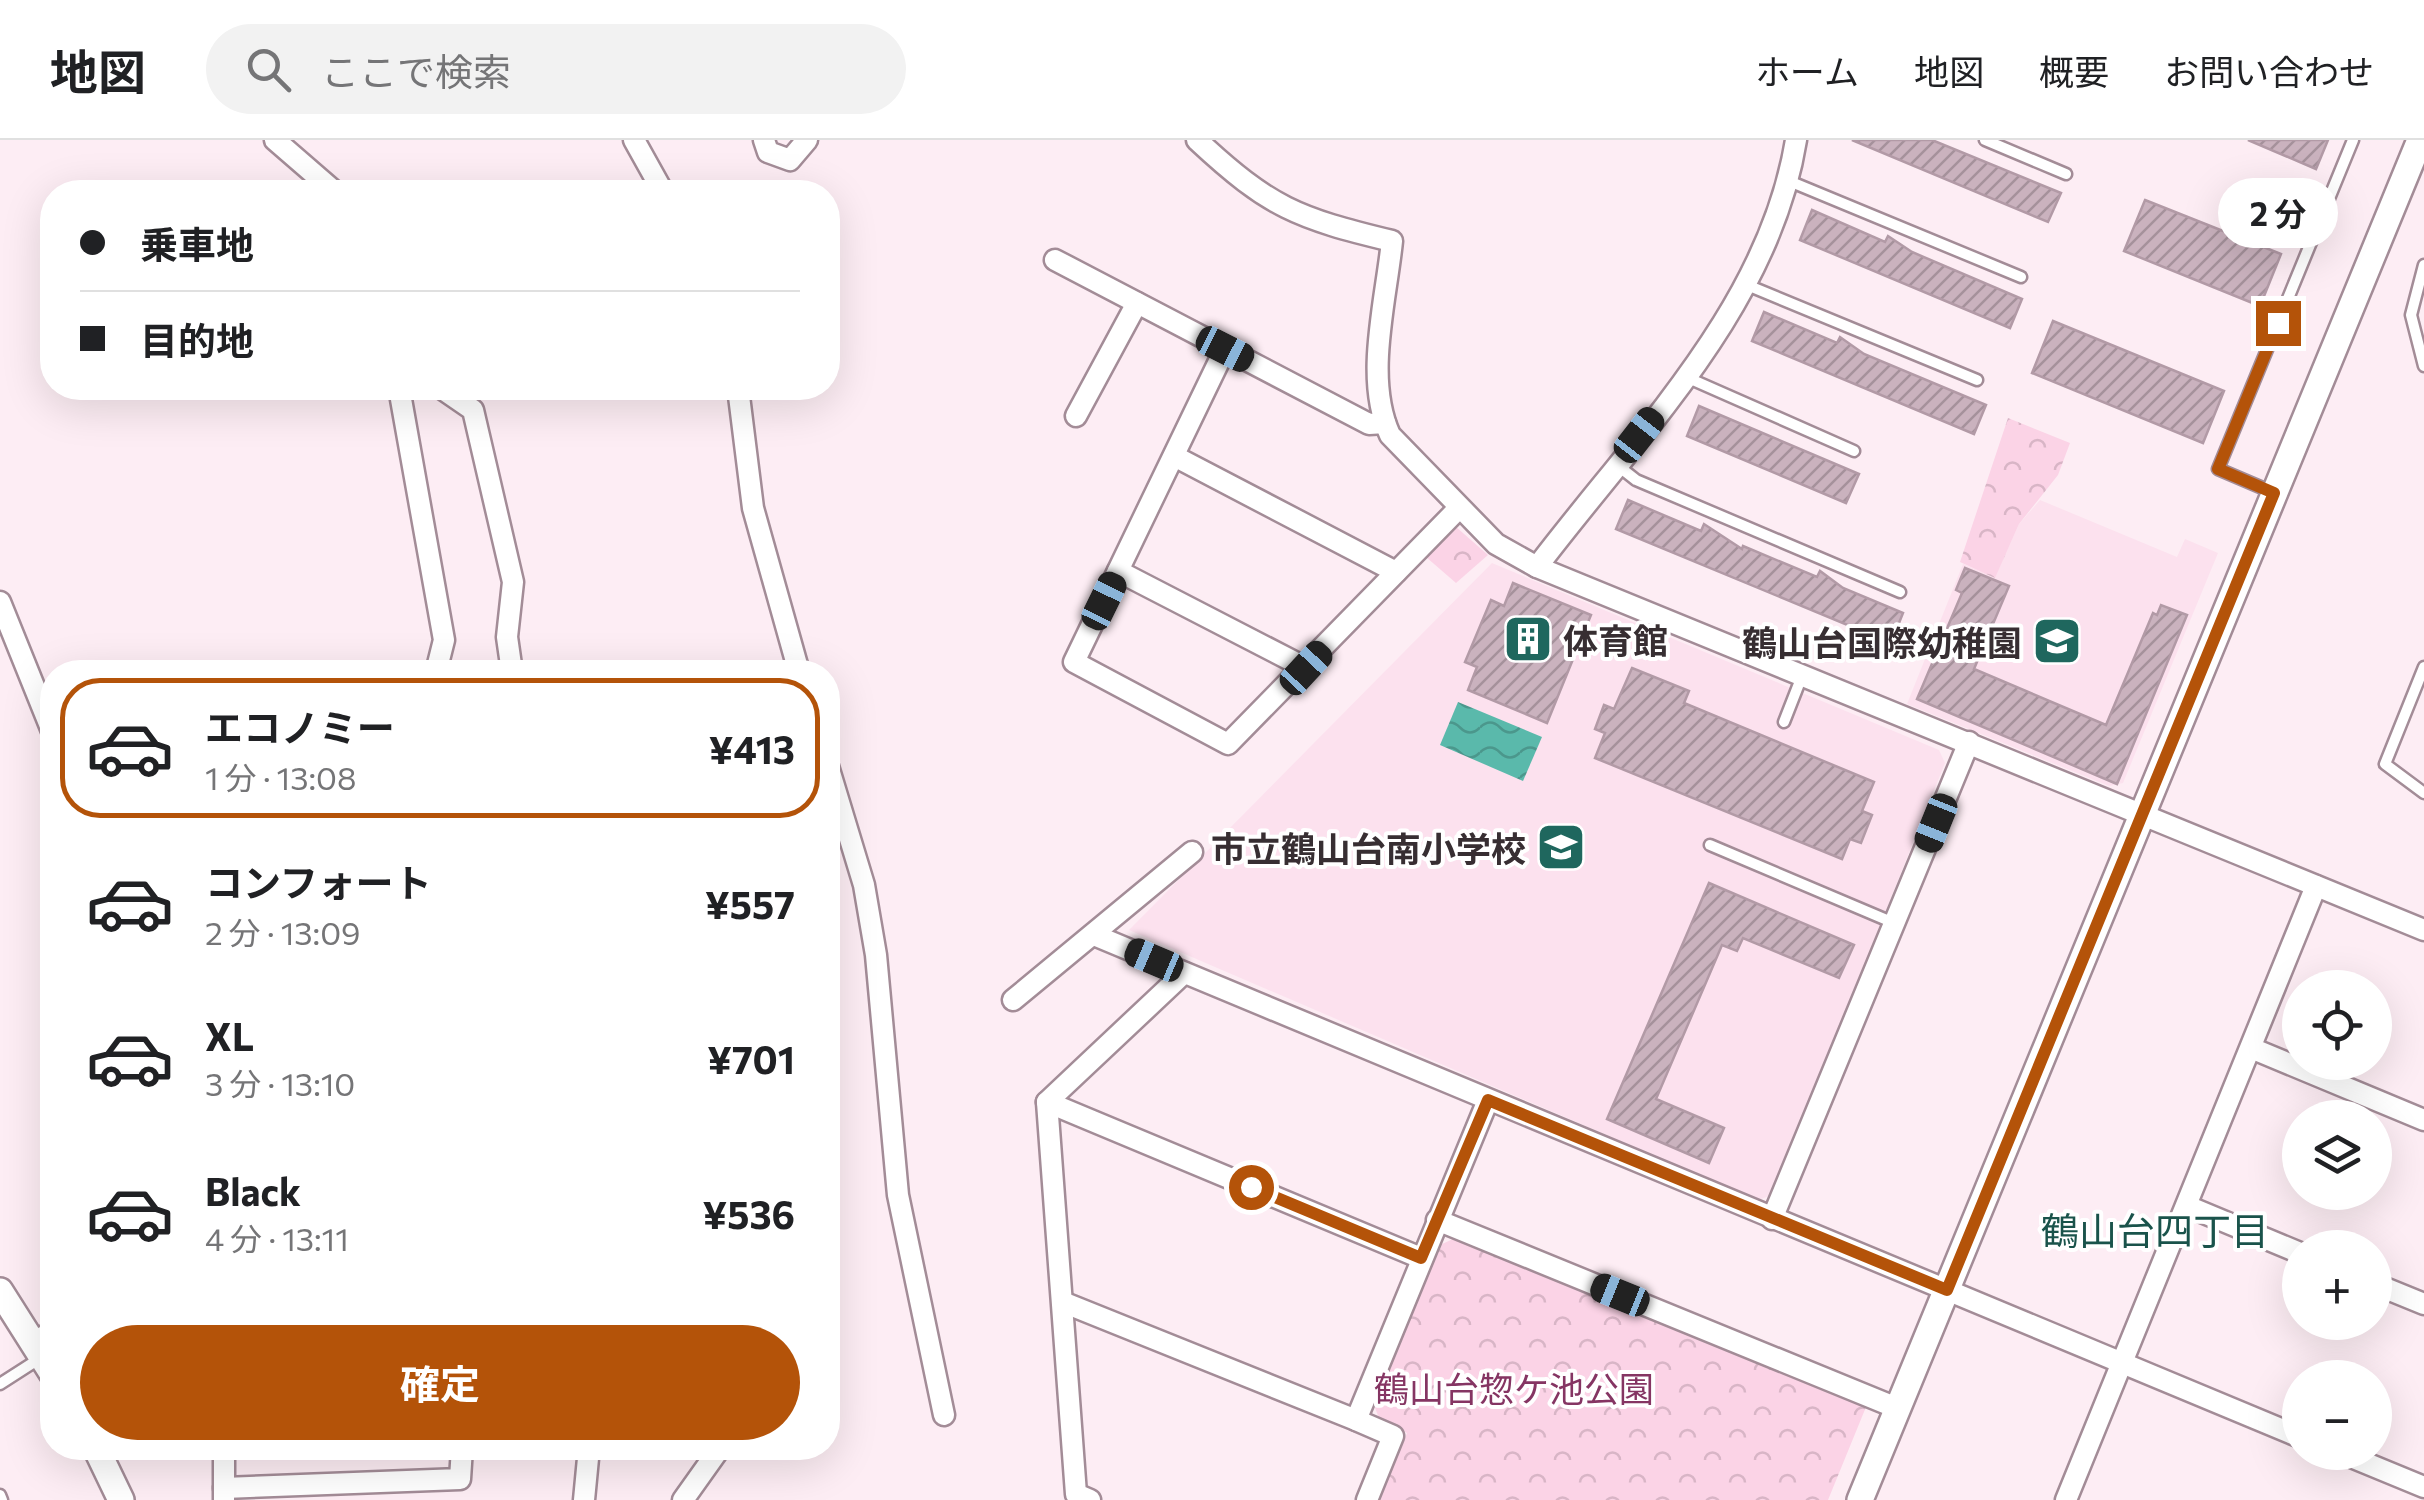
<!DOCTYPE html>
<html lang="ja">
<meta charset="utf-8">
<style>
body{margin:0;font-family:Commissioner,"Noto Sans JP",sans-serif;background:#f2f2f2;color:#202124;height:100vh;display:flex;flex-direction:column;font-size:38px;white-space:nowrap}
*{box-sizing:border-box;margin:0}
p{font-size:32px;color:#757577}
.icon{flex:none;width:55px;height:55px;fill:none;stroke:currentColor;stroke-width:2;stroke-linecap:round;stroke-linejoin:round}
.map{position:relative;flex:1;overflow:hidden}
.side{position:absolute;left:40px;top:520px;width:800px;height:800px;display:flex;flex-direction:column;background:#fff;border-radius:40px;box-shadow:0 10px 40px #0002}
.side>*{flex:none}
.banner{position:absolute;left:40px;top:40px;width:800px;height:220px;border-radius:40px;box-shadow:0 10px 40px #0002;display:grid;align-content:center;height:220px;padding:0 40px;background:#fff}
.controls{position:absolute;left:2282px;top:830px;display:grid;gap:20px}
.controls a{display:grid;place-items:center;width:110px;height:110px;border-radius:50%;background:#fff;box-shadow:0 10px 40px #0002;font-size:50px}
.end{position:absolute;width:45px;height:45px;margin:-22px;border:12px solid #b45309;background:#fff;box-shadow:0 0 0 5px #fff}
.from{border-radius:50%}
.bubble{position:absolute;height:70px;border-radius:35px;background:#fff;box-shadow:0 10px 40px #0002;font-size:32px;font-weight:700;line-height:70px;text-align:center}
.car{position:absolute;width:30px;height:60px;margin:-30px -15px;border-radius:12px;box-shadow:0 0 8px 2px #0007;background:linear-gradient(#222 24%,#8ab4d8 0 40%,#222 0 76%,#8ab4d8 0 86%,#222 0)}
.banner b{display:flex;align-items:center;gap:35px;height:95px;font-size:38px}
.banner b+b{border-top:2px solid #e0e0e0}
.banner i{width:25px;height:25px;background:#202124}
ul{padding:18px 0 0;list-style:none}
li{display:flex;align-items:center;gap:30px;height:140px;margin:0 20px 15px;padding:0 20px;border:5px solid transparent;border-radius:40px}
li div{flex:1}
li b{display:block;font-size:38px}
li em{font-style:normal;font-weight:700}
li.selected{border-color:#b45309}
li>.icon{width:90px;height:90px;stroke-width:1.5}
.cta{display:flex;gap:20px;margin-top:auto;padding:20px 40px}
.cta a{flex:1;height:115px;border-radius:60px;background:#b45309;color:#fff;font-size:40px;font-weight:700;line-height:115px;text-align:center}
header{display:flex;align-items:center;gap:60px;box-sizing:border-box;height:140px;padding:0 50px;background:#fff;border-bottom:2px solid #e0e0e0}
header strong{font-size:48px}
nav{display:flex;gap:55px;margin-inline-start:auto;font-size:35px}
.search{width:700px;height:90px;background:#f2f2f2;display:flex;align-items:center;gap:25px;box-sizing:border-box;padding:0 35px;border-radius:55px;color:#757577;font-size:38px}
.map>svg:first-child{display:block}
</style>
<header>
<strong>地図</strong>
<div class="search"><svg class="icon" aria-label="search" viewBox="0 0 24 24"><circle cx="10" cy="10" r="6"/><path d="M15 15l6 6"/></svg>ここで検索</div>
<nav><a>ホーム</a><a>地図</a><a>概要</a><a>お問い合わせ</a></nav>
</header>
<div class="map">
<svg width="2424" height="1360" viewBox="0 0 2424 1360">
<defs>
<pattern id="park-crowns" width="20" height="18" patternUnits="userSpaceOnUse" patternTransform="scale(2.5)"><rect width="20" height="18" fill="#fbd3e6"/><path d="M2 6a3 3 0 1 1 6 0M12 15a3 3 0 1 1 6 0" fill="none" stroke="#d8b5c6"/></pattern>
<pattern id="water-waves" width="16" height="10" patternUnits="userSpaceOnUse" patternTransform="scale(2.5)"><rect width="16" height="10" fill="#5ab9ab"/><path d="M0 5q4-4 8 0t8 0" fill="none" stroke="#4b978c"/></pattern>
<pattern id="building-hatch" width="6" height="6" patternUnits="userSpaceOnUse" patternTransform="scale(2.5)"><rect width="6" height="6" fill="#cab2be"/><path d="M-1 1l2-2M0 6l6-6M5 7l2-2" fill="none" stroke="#a5919b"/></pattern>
</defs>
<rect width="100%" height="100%" fill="#fdedf4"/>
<!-- built -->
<g fill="#fce1ee">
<polygon points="2040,360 2177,417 2185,399 2218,413 2123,643 2109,646 1907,564 1963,424 1995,437 2019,384"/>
<polygon points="1492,423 1939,610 1945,623 1772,1055 1758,1060 1129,790"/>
</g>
<!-- park -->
<g fill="url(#park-crowns)">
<polygon points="2008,278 2070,303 2058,335 2019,384 1995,438 1960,422"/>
<polygon points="1455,386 1488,415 1456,443 1426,417"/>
<polygon points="1453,1099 1866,1267 1828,1360 1380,1360 1407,1293 1380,1281 1374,1265 1440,1105"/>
</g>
<!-- water -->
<polygon fill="url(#water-waves)" points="1458,562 1542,597 1523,641 1440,605"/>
<!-- building -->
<g fill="url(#building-hatch)" stroke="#b29aa6" stroke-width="2.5">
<polygon points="1852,0 1932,0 2061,53 2048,82"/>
<polygon points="2248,0 2328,0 2316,29"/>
<polygon points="2145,60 2281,114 2260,166 2124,111"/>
<polygon points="1812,70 1885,102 1888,96 1912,112 2022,159 2010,188 1800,100"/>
<polygon points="1764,172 1837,203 1840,197 1864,214 1986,265 1974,294 1752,201"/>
<polygon points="2053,181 2224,251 2203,303 2032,233"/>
<polygon points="1699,266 1859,334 1846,363 1687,296"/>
<polygon points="1628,360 1701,391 1704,384 1742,409 1743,406 1817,437 1820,431 1843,448 1903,473 1891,503 1616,389"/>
<polygon points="1965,428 2009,446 1974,529 2106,585 2153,473 2157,475 2161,465 2187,475 2117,644 1917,559 1962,453 1956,450"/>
<polygon points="1513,443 1591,475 1547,583 1468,550 1477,527 1465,522 1491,460 1504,466"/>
<polygon points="1632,528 1689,551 1684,563 1874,642 1862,671 1872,675 1861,703 1850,699 1842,719 1595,618 1605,593 1595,589 1604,565 1614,569"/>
<polygon points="1709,743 1854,805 1839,838 1743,798 1737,811 1722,805 1656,959 1724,988 1709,1023 1607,979"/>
</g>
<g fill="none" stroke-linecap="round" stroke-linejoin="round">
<!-- service casing -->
<g stroke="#a38c97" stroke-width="15">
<g id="service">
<polyline points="1985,0 2066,34"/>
<polyline points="1789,41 2021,137"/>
<polyline points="2424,125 2411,175 2424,226"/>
<polyline points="1747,145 1977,240"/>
<polyline points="1686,237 1854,311"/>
<polyline points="1617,325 1636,340 1900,452"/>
<polyline points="2272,352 2218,329 2353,0"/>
<polyline points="2424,527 2385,624 2424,653"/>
<polyline points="1784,582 1802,536"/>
<polyline points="1710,705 1894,783"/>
<polyline points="0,1244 42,1217"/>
<polyline points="0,1355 2,1360"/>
</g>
</g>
<!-- minor casing -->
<g stroke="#a38c97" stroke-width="25">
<g id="minor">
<polyline points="275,0 335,52"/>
<polyline points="634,0 663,52"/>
<polyline points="764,0 768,12 790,20 807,0"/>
<path d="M 1197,0 C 1270,68 1297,78 1392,101 C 1386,161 1364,239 1390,295 L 1496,404 L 1537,427 L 2424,790"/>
<polyline points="1055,120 1369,284 1385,283"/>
<polyline points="1225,209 1074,522 1228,604 1459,368"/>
<polyline points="399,248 444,500 436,532"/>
<polyline points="441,248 473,270 513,442 507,497 512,532"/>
<polyline points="738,248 753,368 799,532"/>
<polyline points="1076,276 1137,163"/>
<polyline points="1174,316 1396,432"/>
<path d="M 1537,427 C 1636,296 1769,168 1796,0"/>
<polyline points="1118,431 1306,528"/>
<polyline points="0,462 52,591"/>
<polyline points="828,626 864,745 876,815 898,1055 944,1275"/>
<polyline points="1094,795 2300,1297"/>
<polyline points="1013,860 1192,712"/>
<polyline points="2251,908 2424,980"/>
<polyline points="1047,962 1421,1118"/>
<polyline points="2187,1066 2300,1113"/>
<polyline points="1772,1079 1969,602"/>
<polyline points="1437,1080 1897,1268"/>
<polyline points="2375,1144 2424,1164"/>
<polyline points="1065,1163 1356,1280"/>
<polyline points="33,1202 52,1192"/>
<polyline points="2339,1312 2424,1347"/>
<polyline points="224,1348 460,1339 462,1308"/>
<polyline points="224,1360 224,1308"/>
<polyline points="584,1360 589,1308"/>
<polyline points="683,1360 720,1308"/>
<polyline points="1090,1360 1076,1354 1047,962 1184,833"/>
<polyline points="1367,1360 1393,1296 1356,1280 1488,960"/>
<polyline points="2066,1360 2316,746"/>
</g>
</g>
<!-- tertiary casing -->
<g stroke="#a38c97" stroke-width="30">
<g id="tertiary">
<polyline points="0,1151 52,1233"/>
<polyline points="96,1308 121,1360"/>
<polyline points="1860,1360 2420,0"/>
</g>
</g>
<!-- service -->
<use href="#service" stroke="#fff" stroke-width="10"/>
<!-- minor -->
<use href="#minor" stroke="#fff" stroke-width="20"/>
<!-- tertiary -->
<use href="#tertiary" stroke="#fff" stroke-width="25"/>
</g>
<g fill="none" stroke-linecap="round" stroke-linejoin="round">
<!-- route -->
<polyline stroke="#b45309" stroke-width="12" points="1251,1047 1421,1118 1488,960 1947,1150 2274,353 2218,329 2278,183"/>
</g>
<!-- icons -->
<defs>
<g id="building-square" transform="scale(2.5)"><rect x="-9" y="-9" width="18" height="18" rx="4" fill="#1f675e" stroke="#fff"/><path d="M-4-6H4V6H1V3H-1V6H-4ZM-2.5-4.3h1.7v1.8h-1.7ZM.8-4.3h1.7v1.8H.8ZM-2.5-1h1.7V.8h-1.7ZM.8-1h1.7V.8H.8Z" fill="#fff"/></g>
<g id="school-square" transform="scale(2.5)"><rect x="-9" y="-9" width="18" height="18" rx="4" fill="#1f675e" stroke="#fff"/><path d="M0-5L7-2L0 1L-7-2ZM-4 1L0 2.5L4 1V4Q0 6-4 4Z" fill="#fff"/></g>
</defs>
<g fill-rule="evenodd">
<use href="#building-square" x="1528" y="499"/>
<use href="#school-square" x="2057" y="501"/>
<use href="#school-square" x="1561" y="707"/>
</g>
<g text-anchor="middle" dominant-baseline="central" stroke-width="8" stroke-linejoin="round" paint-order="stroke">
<!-- poi labels -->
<g font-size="35" font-weight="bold" fill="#372e32" stroke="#fff" text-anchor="end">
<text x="1563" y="499" text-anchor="start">体育館</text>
<text x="2022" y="501">鶴山台国際幼稚園</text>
<text x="1526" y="707">市立鶴山台南小学校</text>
</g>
<!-- park labels -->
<g font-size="35" fill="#853563" stroke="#fff">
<text x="1514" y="1247">鶴山台惣ケ池公園</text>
</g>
<!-- neighbourhood labels -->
<g font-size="38" fill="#1a534b" stroke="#fff">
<text x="2155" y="1089">鶴山台四丁目</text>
</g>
</g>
</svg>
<div class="controls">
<a><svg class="icon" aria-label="locate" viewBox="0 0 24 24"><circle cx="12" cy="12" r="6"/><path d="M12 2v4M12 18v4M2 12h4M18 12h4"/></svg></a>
<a><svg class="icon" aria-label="layers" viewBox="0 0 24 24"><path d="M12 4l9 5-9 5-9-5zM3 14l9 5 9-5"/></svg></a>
<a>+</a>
<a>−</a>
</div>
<i class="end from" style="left:1251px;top:1047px"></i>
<i class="end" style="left:2278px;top:183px"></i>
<div class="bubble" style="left:2218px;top:38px;width:120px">2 分</div>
<i class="car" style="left:1225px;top:209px;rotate:117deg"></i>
<i class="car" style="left:1639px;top:295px;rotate:38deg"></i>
<i class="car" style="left:1104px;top:461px;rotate:26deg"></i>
<i class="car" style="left:1306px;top:528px;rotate:43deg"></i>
<i class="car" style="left:1936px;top:683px;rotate:202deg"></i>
<i class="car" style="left:1154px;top:820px;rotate:293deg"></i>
<i class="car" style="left:1620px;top:1155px;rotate:292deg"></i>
<div class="banner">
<b><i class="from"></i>乗車地</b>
<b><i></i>目的地</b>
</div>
<section class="side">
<ul>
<li class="selected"><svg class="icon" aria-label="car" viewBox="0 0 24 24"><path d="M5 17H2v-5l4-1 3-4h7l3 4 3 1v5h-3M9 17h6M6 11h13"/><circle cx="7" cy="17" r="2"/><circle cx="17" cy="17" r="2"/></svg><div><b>エコノミー</b><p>1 分 · 13:08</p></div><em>¥413</em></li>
<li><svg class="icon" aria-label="car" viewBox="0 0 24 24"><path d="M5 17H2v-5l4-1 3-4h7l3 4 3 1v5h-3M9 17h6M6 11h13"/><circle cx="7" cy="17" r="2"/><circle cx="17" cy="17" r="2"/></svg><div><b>コンフォート</b><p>2 分 · 13:09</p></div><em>¥557</em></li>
<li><svg class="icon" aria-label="car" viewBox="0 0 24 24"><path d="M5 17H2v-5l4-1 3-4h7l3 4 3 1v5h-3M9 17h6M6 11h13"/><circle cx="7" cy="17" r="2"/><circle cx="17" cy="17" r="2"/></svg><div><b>XL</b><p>3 分 · 13:10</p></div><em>¥701</em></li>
<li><svg class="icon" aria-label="car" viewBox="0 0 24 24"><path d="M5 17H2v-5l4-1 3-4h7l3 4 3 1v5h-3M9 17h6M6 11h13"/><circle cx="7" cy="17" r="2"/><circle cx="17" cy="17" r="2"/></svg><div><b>Black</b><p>4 分 · 13:11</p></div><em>¥536</em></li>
</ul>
<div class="cta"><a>確定</a></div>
</section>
</div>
